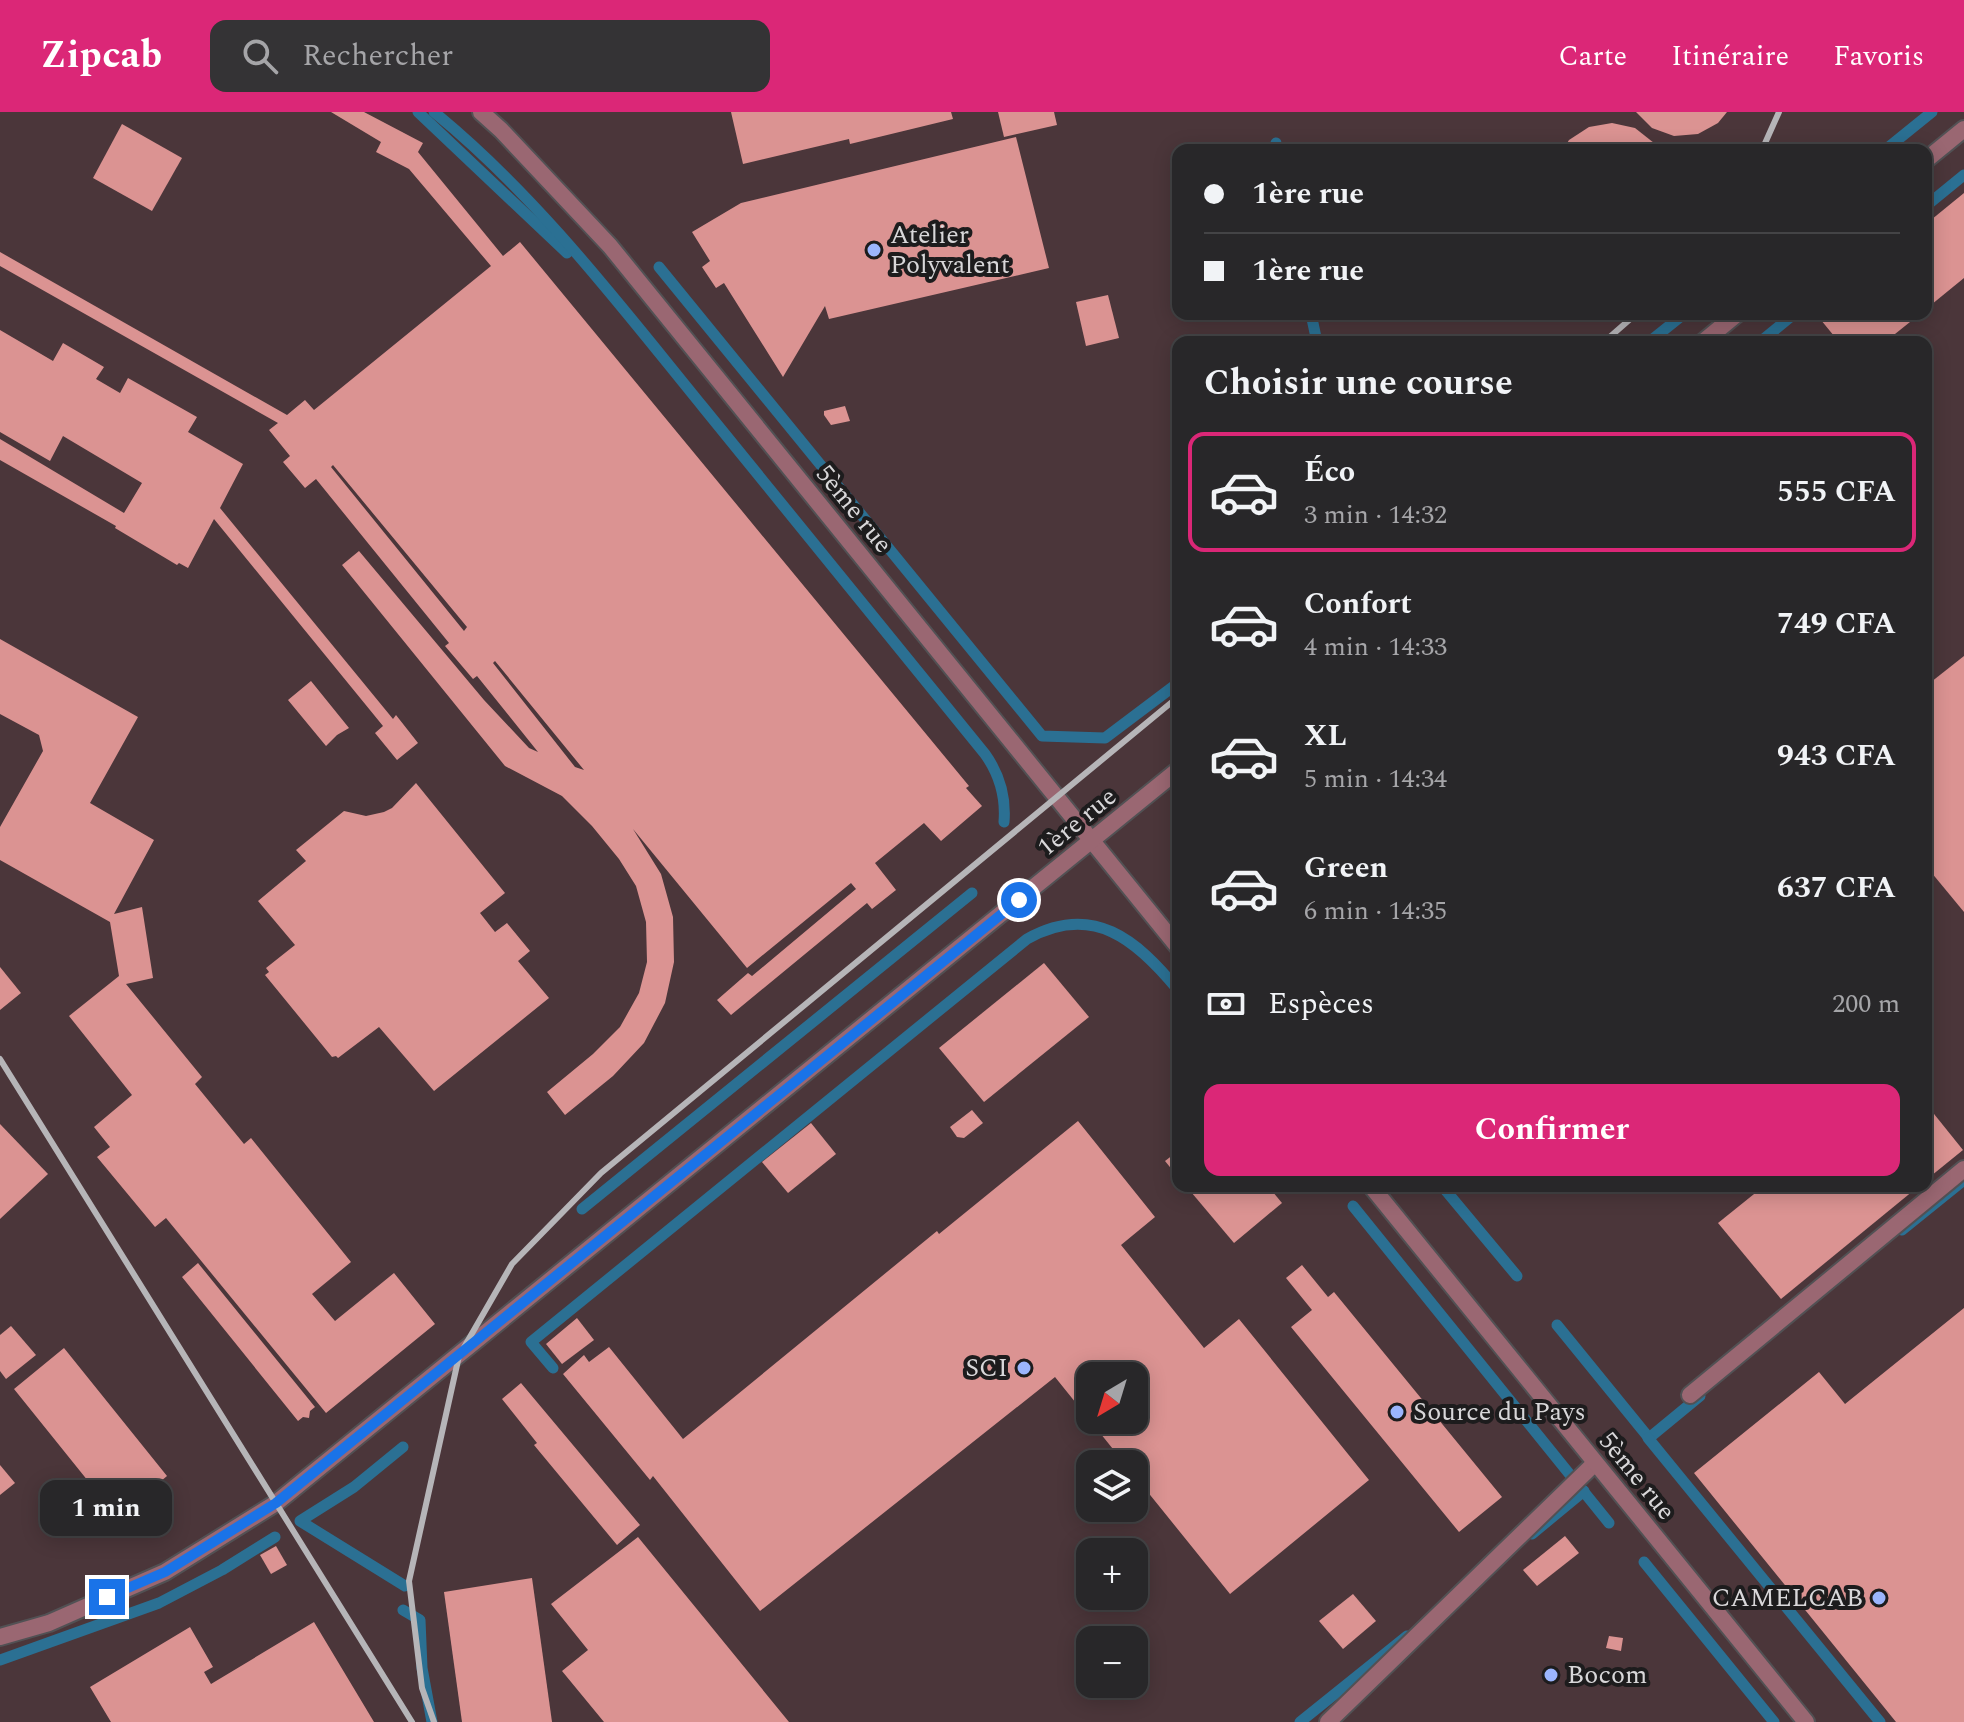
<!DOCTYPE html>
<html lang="fr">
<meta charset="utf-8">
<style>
body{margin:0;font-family:Spectral,serif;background:#343335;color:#f1f3f6;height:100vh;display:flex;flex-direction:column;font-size:30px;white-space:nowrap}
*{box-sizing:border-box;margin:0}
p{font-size:26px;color:#a5a5a8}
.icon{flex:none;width:44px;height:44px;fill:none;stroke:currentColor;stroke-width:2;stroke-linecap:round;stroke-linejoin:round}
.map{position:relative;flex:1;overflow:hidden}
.drawer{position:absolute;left:1172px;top:224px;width:760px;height:856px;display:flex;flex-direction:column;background:#282729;border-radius:16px;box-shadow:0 4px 20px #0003,0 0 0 2px #444446}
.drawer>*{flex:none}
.guide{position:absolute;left:1172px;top:32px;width:760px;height:176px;border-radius:16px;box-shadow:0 4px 20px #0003,0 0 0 2px #444446;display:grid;align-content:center;height:176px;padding:0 32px;background:#282729}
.needle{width:52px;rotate:218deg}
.buttons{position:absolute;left:1076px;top:1250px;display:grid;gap:16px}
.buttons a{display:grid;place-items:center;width:72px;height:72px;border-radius:16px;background:#282729;box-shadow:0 4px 20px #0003,0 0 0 2px #444446;font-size:40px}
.end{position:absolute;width:36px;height:36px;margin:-18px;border:10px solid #1a73e8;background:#fff;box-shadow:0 0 0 4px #fff}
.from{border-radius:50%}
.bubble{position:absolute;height:56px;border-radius:16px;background:#282729;box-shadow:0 4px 20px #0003,0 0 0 2px #444446;font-size:26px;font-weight:700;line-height:56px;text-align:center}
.guide b{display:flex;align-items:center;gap:28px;height:76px;font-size:30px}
.guide b+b{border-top:2px solid #444446}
.guide i{width:20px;height:20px;background:#f1f3f6}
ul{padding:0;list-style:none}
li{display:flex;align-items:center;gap:24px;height:120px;margin:0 16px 12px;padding:0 16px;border:4px solid transparent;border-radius:16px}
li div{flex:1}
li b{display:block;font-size:30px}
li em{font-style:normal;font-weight:700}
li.selected{border-color:#db2777}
li>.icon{width:72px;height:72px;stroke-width:1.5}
h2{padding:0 32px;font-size:36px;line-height:96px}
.pay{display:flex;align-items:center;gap:20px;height:88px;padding:0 32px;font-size:30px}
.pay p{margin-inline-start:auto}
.cta{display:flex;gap:16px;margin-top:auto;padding:16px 32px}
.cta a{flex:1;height:92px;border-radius:16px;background:#db2777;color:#fff;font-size:32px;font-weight:700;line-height:92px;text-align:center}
header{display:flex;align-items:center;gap:48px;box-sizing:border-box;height:112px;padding:0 40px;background:#db2777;color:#fff}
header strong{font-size:38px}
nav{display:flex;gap:44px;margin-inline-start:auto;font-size:28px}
.search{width:560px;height:72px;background:#343335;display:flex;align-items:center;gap:20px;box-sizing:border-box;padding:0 28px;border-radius:16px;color:#a5a5a8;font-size:30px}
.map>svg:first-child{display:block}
</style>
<header>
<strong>Zipcab</strong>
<div class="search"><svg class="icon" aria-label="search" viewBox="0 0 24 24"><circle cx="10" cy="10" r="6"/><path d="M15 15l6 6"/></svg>Rechercher</div>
<nav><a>Carte</a><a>Itinéraire</a><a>Favoris</a></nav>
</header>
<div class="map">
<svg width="1964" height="1610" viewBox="0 0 1964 1610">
<rect width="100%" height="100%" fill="#353437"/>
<!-- industrial -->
<path fill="#4b363a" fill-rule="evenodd" d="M 0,0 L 1964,0 L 1964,1610 L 0,1610 ZM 1178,38 L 1926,38 L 1926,202 L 1178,202 ZM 1178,230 L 1926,230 L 1926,1074 L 1178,1074 ZM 1090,1264 L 1134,1264 L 1134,1308 L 1090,1308 ZM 1090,1352 L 1134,1352 L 1134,1396 L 1090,1396 ZM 1090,1440 L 1134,1440 L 1134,1484 L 1090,1484 ZM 1090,1528 L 1134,1528 L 1134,1572 L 1090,1572 Z"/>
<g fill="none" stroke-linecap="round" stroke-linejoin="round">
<!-- stream -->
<g stroke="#2b7093" stroke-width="11">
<polyline points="418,0 567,141"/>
<path d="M 434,0 C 538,85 619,192 703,295 C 797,411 891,526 985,642 C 1000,663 1006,685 1004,710"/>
<polyline points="1276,31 1277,38"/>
<polyline points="1885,38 1932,0"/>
<polyline points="1926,94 1964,63"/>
<polyline points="659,155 1042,624 1105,626 1178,571"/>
<polyline points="1311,202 1317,230"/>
<polyline points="1649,230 1684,202"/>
<polyline points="1760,230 1794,202"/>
<polyline points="1442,1074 1517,1164"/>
<polyline points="1353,1094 1609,1411"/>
<polyline points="582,1097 972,781"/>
<polyline points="1902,1118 1964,1068"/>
<polyline points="1557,1213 1649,1326 1700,1284"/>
<path d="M 553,1256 L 531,1230 L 1027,827 C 1093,790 1137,828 1178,878"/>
<polyline points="1648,1326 1880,1610"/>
<polyline points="403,1335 354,1375 300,1409 405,1474"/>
<polyline points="1532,1422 1584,1379"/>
<polyline points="1644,1450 1774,1610"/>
<polyline points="403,1498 420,1508 422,1556 432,1610"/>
<polyline points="0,1548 159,1491 222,1458 275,1425"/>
<polyline points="1300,1610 1407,1524"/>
</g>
</g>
<!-- building -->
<g fill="#db9392" fill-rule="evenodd">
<path d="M 331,0 L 364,0 L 423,31 L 418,40 L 503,144 L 520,130 L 969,674 L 966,676 L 982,694 L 941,729 L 924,711 L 875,751 L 896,778 L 872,797 L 867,791 L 731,903 L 717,888 L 748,861 L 752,864 L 856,777 L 851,771 L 747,856 L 633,717 L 661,762 L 673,805 L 674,850 L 665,891 L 644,931 L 613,964 L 565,1003 L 547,980 L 593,942 L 620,915 L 639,881 L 647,850 L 646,810 L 636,774 L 619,747 L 592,714 L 562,684 L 505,654 L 342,453 L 359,439 L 484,588 L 529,636 L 538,640 L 477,564 L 473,567 L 445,534 L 449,531 L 316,367 L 305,376 L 283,350 L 290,344 L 269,318 L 278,311 L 0,154 L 0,140 L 287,303 L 305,288 L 314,298 L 491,154 L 409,57 L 376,40 L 381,30 ZM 333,353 L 467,515 L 464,519 L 331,355 ZM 495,549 L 584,658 L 575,655 L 493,551 Z"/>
<polygon points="731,0 951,0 953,7 850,32 849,27 743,52"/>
<polygon points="998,0 1054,0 1057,13 1004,25"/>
<polygon points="1636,0 1727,0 1718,11 1698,22 1674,24 1652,16"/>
<polygon points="1612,11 1635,16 1654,31 1657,38 1563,38 1569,28 1589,15"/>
<polygon points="122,12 182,46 152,99 93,66"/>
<polygon points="1016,25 1049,156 829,207 825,194 783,265 724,171 716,176 702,155 710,149 692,120 741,91"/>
<polygon points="1964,81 1964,166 1926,197 1926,112"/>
<polygon points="1108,183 1119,226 1086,234 1076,190"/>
<polygon points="1816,202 1920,202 1885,230 1852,230 1847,224 1839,230"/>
<polygon points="0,218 53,249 63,231 104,255 96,267 120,281 128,266 197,305 188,320 243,352 220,396 393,607 396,603 418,631 397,648 375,621 383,614 214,407 188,456 179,451 177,453 115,416 116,414 0,348 0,327 124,401 142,371 63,324 50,349 0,320"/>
<polygon points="845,294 850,309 831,313 824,303 824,299"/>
<polygon points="0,527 138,605 90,691 154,728 114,802 142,795 153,866 126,872 202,965 195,972 244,1032 251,1026 351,1150 312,1182 335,1209 394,1161 435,1212 326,1301 166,1106 155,1115 97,1045 110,1035 94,1015 132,983 69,904 119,864 110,810 0,748 0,715 43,639 39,623 0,602"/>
<polygon points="1964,544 1964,800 1926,754 1926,574"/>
<polygon points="311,569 349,616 337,623 326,634 288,588"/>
<polygon points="416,671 505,781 480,801 495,820 507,811 530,839 518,849 549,886 434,979 379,915 338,946 336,944 332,945 265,863 269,860 266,856 295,833 258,789 306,749 296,738 344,699 366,704 384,700 392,696"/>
<polygon points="1044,851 1089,905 984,990 939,936"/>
<polygon points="0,855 21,881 0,898"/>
<polygon points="1926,992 1963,1038 1926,1068"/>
<polygon points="972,998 983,1011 964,1026 957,1025 950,1015"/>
<path d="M 1078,1009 L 1155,1105 L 1121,1133 L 1204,1236 L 1239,1207 L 1369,1368 L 1230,1482 L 1134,1363 L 1134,1352 L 1125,1352 L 1055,1265 L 760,1499 L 653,1364 L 650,1368 L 563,1262 L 584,1243 L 589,1250 L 609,1235 L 683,1327 L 937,1119 L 939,1122 ZM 1090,1264 L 1134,1264 L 1134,1308 L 1090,1308 Z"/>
<polygon points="811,1011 836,1042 788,1081 762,1050"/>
<polygon points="0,1012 48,1062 0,1107"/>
<polygon points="1178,1039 1178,1065 1165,1049"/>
<polygon points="1186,1074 1268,1074 1282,1091 1234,1131"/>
<polygon points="1764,1074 1919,1074 1781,1187 1718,1111"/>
<polygon points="198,1151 315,1295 310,1299 309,1306 303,1305 298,1309 182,1165"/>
<polygon points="1302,1153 1328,1185 1334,1180 1502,1385 1459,1420 1291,1215 1312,1198 1286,1166"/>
<polygon points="1964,1196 1964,1610 1896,1610 1694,1361 1819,1260 1845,1292"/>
<polygon points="577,1206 594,1228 562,1252 546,1232"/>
<polygon points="11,1214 36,1243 6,1267 0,1259 0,1223"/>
<polygon points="64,1236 167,1364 141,1386 138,1382 124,1393 127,1397 117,1405 14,1277"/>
<polygon points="521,1271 640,1413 617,1433 534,1333 537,1331 502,1287"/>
<polygon points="0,1353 15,1371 0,1383"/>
<polygon points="1565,1424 1579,1441 1537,1474 1523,1458"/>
<polygon points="638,1425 789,1610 604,1610 562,1559 588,1538 551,1492"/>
<polygon points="276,1434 287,1453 271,1462 260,1443"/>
<polygon points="532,1466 552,1610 462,1610 444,1480"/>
<polygon points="1353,1482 1376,1509 1343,1537 1319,1509"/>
<polygon points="314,1510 374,1610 111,1610 90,1575 190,1515 213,1555 204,1560 211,1572"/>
<polygon points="1609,1524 1623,1526 1621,1539 1606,1536"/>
</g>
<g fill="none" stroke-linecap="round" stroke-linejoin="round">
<!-- lane casing -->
<g stroke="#525154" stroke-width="20">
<g id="lane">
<polyline points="1690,1283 1964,1057"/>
<polyline points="1328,1610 1595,1351"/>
</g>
</g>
<!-- street casing -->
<g stroke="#525154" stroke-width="20">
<g id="street">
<polyline points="481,0 501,18 610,134 1178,835"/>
<polyline points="1926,48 1964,17"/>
<polyline points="1703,230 1737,202"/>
<polyline points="1371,1074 1806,1610"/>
<polyline points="0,1525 49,1511 165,1460 276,1391 1178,658"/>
</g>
</g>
<!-- lane -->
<use href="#lane" stroke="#9a6772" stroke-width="16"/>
<!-- street -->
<use href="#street" stroke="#9a6772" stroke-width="16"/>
<!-- rail -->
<g stroke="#b6b5b8" stroke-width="6">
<polyline points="1762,38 1779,0"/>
<polyline points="1604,230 1636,202"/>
<polyline points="0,947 412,1610"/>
<polyline points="434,1610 422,1576 409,1469 459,1244 512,1152 601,1061 1178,585"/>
</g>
</g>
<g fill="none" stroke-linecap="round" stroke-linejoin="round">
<!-- route -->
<polyline stroke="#1a73e8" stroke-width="10" points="107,1485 165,1460 276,1391 1019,788"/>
</g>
<!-- markers -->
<g fill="#9bb5fd" stroke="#1d1c1d" stroke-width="3">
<circle cx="874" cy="138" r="8"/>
<circle cx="1024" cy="1256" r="8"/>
<circle cx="1397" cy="1300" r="8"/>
<circle cx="1879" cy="1486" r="8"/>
<circle cx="1551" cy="1563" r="8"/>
</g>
<g text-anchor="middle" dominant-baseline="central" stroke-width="8" stroke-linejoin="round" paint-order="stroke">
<!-- poi labels -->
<g font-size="26" fill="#d8d7d9" stroke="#1d1c1d" text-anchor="start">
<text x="890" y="123">Atelier<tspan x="890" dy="30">Polyvalent</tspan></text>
<text x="1008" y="1256" text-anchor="end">SCI</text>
<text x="1413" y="1300">Source du Pays</text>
<text x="1863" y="1486" text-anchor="end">CAMELCAB</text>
<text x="1567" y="1563">Bocom</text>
</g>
<!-- street labels -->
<g font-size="26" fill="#d8d7d9" stroke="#1d1c1d">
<text transform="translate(854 397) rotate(51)">5ème rue</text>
<text transform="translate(1077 710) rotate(-39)">1ère rue</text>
<text transform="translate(1637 1364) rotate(51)">5ème rue</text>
</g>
</g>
</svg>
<div class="buttons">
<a><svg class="needle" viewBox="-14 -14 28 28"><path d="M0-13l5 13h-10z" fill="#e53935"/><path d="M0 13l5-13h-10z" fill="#a5a5a8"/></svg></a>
<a><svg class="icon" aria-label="layers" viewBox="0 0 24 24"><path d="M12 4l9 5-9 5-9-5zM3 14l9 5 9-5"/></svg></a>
<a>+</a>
<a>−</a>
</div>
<i class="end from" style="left:1019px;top:788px"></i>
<i class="end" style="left:107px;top:1485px"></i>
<div class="bubble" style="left:40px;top:1368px;width:132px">1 min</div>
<div class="guide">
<b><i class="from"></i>1ère rue</b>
<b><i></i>1ère rue</b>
</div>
<section class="drawer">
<h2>Choisir une course</h2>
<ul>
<li class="selected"><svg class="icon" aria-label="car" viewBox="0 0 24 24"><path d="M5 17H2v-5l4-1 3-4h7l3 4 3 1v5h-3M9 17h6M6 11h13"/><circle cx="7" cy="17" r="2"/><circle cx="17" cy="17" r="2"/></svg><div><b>Éco</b><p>3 min · 14:32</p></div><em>555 CFA</em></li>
<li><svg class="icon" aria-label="car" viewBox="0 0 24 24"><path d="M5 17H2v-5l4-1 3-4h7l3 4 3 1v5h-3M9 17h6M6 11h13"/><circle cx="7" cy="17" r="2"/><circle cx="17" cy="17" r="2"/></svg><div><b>Confort</b><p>4 min · 14:33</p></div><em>749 CFA</em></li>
<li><svg class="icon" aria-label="car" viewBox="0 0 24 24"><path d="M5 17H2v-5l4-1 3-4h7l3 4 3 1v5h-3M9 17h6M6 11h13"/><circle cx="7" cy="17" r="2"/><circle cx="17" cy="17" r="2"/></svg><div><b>XL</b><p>5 min · 14:34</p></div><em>943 CFA</em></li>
<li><svg class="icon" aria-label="car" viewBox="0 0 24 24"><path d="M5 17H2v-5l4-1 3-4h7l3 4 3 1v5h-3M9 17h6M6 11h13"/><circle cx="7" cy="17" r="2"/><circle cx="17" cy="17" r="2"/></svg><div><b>Green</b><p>6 min · 14:35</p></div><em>637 CFA</em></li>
</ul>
<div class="pay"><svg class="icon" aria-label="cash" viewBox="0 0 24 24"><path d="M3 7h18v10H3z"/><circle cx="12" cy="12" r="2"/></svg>Espèces<p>200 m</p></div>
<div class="cta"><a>Confirmer</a></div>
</section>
</div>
